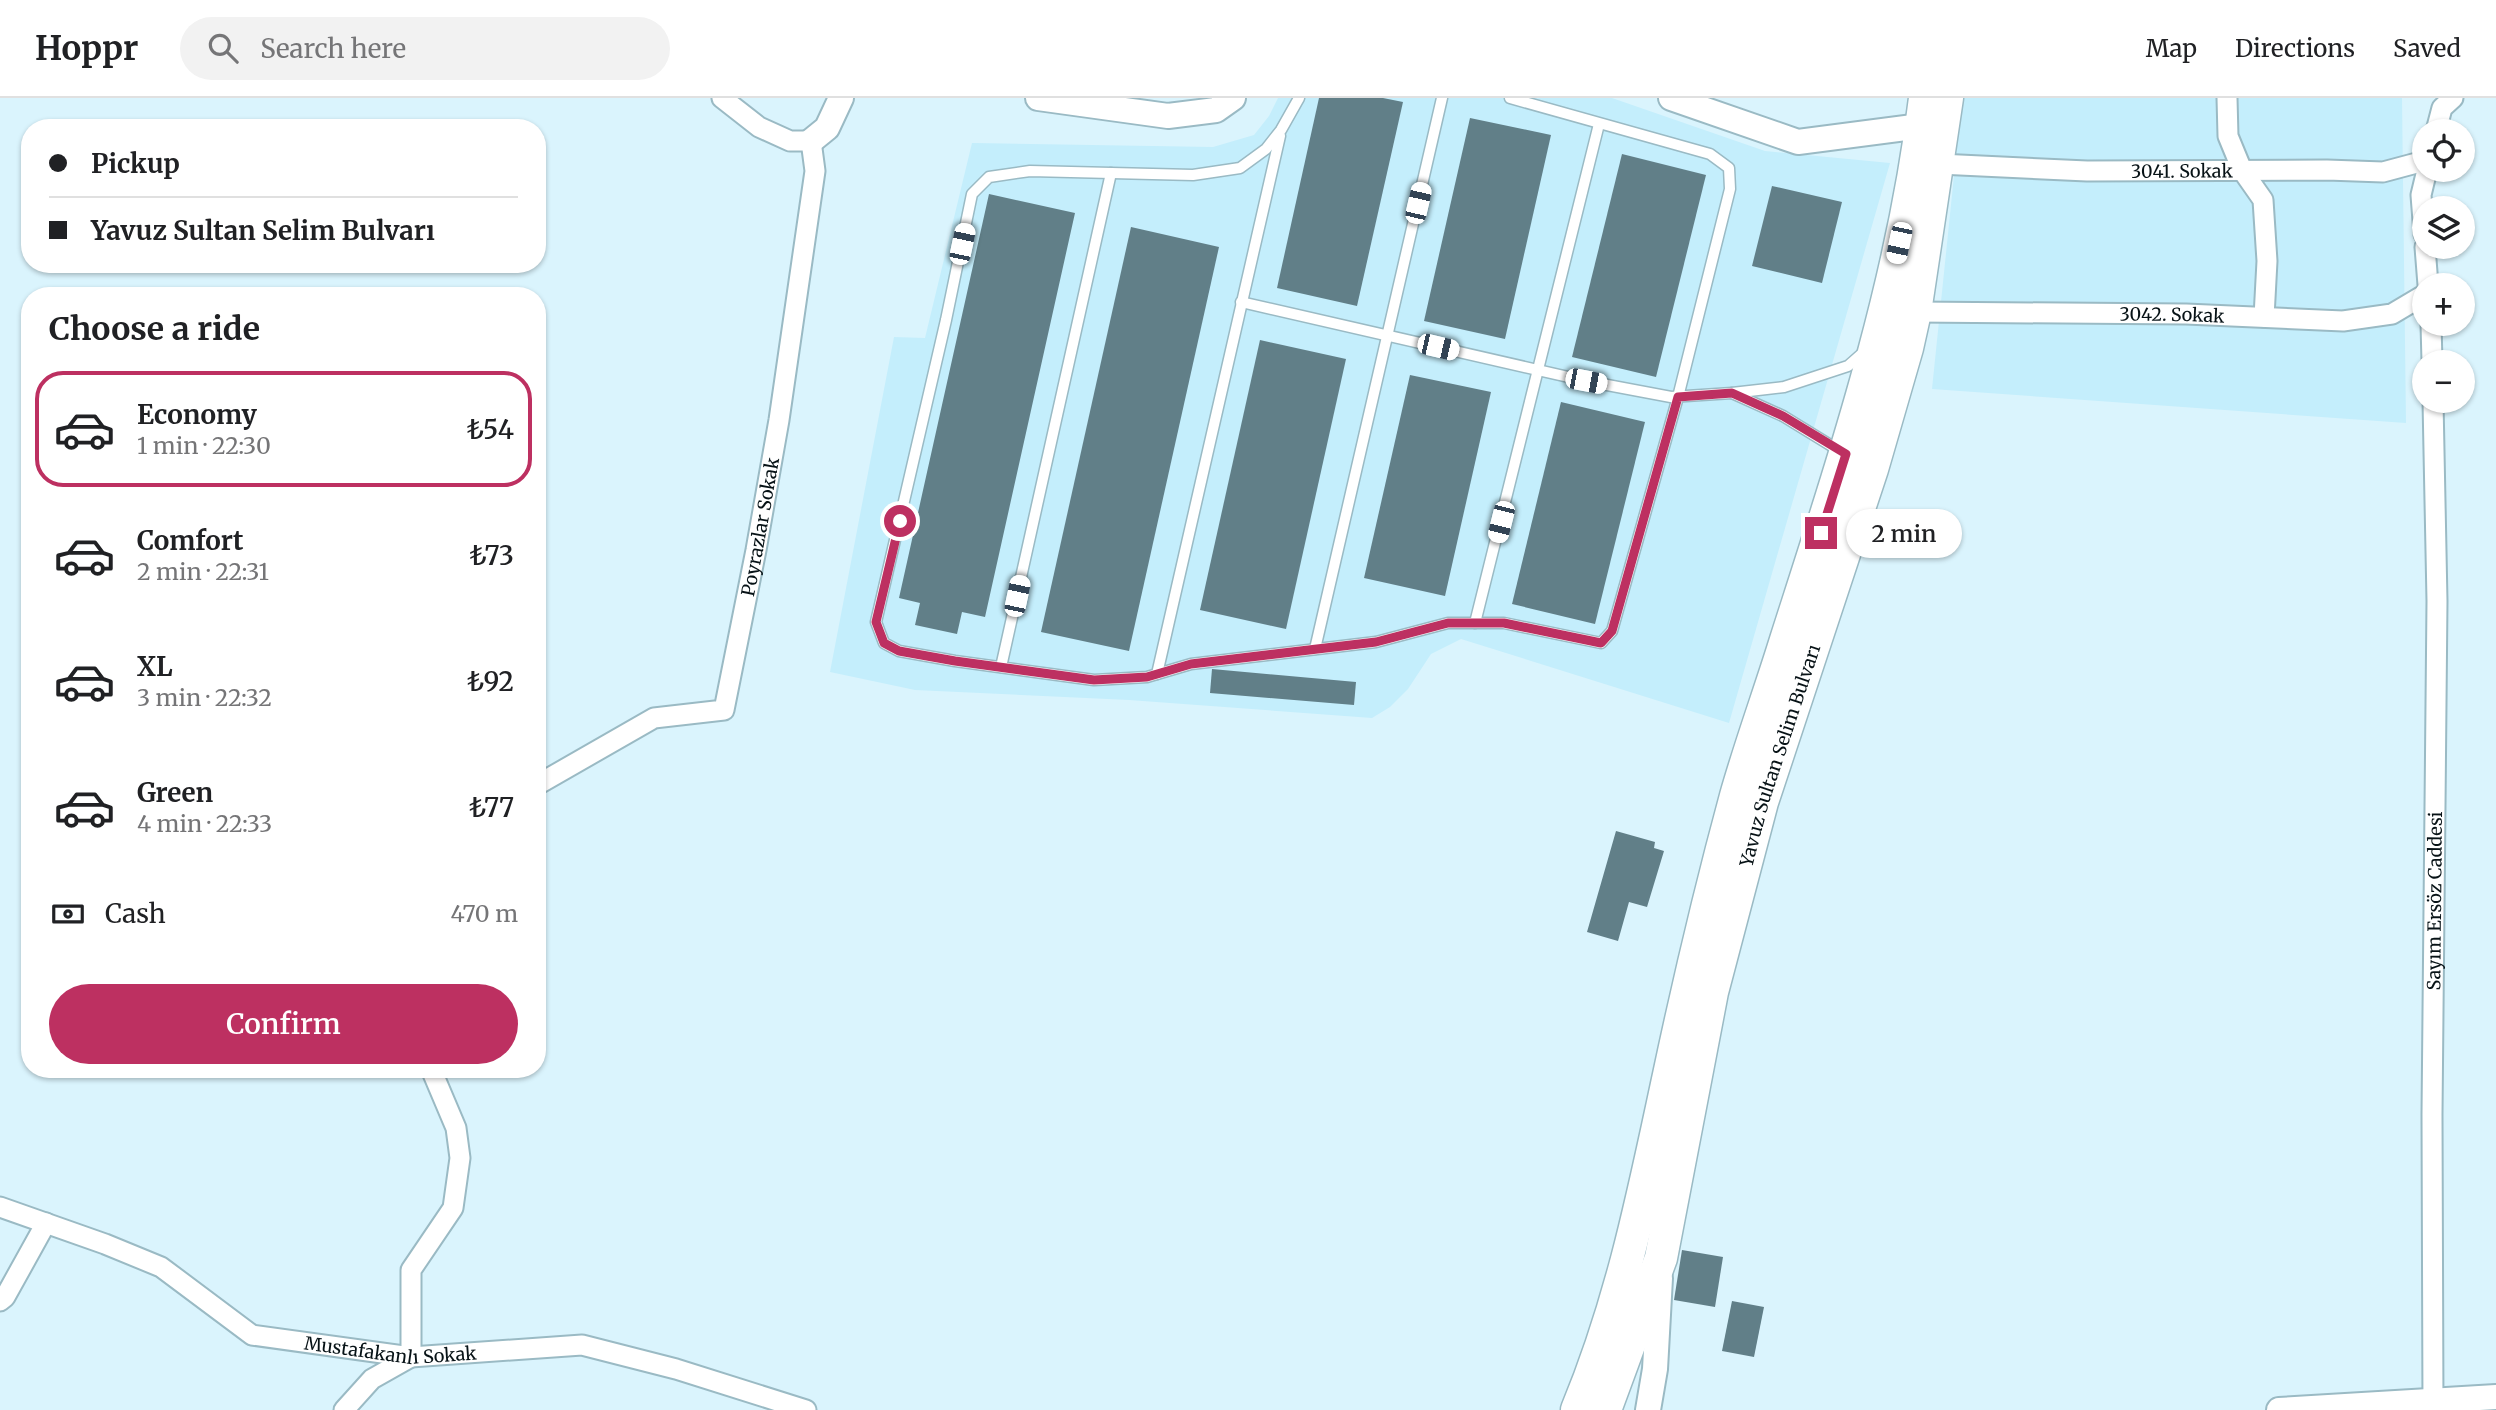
<!DOCTYPE html>
<meta charset="utf-8">
<style>
body{margin:0;font-family:Merriweather,serif;background:#f2f2f2;color:#202124;height:100vh;display:flex;flex-direction:column;font-size:26px;white-space:nowrap}
*{box-sizing:border-box;margin:0}
p{font-size:23px;color:#757577}
.icon{flex:none;width:38px;height:38px;fill:none;stroke:currentColor;stroke-width:2;stroke-linecap:round;stroke-linejoin:round}
.map{position:relative;flex:1;overflow:hidden}
.side{position:absolute;left:21px;top:189px;width:525px;height:791px;display:flex;flex-direction:column;background:#fff;border-radius:28px;box-shadow:0 2px 5px #0004}
.side>*{flex:none}
.hud{position:absolute;left:21px;top:21px;width:525px;height:154px;border-radius:28px;box-shadow:0 2px 5px #0004;display:grid;align-content:center;height:154px;padding:0 28px;background:#fff}
.controls{position:absolute;left:2412px;top:21px;display:grid;gap:14px}
.controls a{display:grid;place-items:center;width:63px;height:63px;border-radius:50%;background:#fff;box-shadow:0 2px 5px #0004;font-size:35px}
.end{position:absolute;width:32px;height:32px;margin:-16px;border:9px solid #bd3061;background:#fff;box-shadow:0 0 0 4px #fff}
.from{border-radius:50%}
.bubble{position:absolute;height:49px;border-radius:24px;background:#fff;box-shadow:0 2px 5px #0004;font-size:23px;font-weight:600;line-height:49px;text-align:center}
.car{position:absolute;width:21px;height:42px;margin:-21px -10px;border-radius:9px;box-shadow:0 0 5px 2px #0007;background:linear-gradient(#fff 24%,#345 0 40%,#fff 0 76%,#345 0 86%,#fff 0)}
.hud b{display:flex;align-items:center;gap:24px;height:66px;font-size:26px}
.hud b+b{border-top:2px solid #e0e0e0}
.hud i{width:18px;height:18px;background:#202124}
ul{padding:0;list-style:none}
li{display:flex;align-items:center;gap:21px;height:116px;margin:0 14px 10px;padding:0 14px;border:4px solid transparent;border-radius:28px}
li div{flex:1}
li b{display:block;font-size:26px}
li em{font-style:normal;font-weight:600}
li.on{border-color:#bd3061}
li>.icon{width:63px;height:63px;stroke-width:1.5}
h2{padding:0 28px;font-size:32px;line-height:84px}
.pay{display:flex;align-items:center;gap:18px;height:77px;padding:0 28px;font-size:26px}
.pay p{margin-inline-start:auto}
.cta{display:flex;gap:14px;margin-top:auto;padding:14px 28px}
.cta a{flex:1;height:80px;border-radius:42px;background:#bd3061;color:#fff;font-size:28px;font-weight:600;line-height:80px;text-align:center}
header{display:flex;align-items:center;gap:42px;box-sizing:border-box;height:98px;padding:0 35px;background:#fff;border-bottom:2px solid #e0e0e0}
header strong{font-size:33px}
nav{display:flex;gap:38px;margin-inline-start:auto;font-size:24px}
.search{width:490px;height:63px;background:#f2f2f2;display:flex;align-items:center;gap:18px;box-sizing:border-box;padding:0 24px;border-radius:38px;color:#757577;font-size:26px}
.map>svg:first-child{display:block}
</style>
<header>
<strong>Hoppr</strong>
<div class="search"><svg class="icon" aria-label="search" viewBox="0 0 24 24"><circle cx="10" cy="10" r="6"/><path d="M15 15l6 6"/></svg>Search here</div>
<nav><a>Map</a><a>Directions</a><a>Saved</a></nav>
</header>
<div class="map">
<svg width="2496" height="1312" viewBox="0 0 2496 1312">
<rect width="100%" height="100%" fill="#daf4fd"/>
<!-- built -->
<g fill="#c4eefc">
<polygon points="1278,0 1612,0 1765,53 1890,65 1729,625 1461,541 1431,556 1408,591 1390,609 1372,620 1129,602 915,592 830,574 894,239 925,240 972,45 1213,49 1254,37 1269,18"/>
<polygon points="1962,0 2402,0 2406,325 1932,291"/>
</g>
<!-- building -->
<g fill="#617f88">
<polygon points="1319,0 1383,0 1403,4 1357,208 1277,190"/>
<polygon points="1470,20 1551,37 1505,241 1424,223"/>
<polygon points="1622,56 1706,77 1656,279 1572,259"/>
<polygon points="1772,88 1842,104 1822,185 1752,168"/>
<polygon points="989,96 1075,115 985,519 962,514 957,536 915,527 920,505 899,500"/>
<polygon points="1131,129 1219,149 1129,553 1041,534"/>
<polygon points="1260,242 1346,261 1286,531 1200,512"/>
<polygon points="1410,277 1491,294 1445,498 1364,480"/>
<polygon points="1561,304 1645,324 1595,526 1512,506"/>
<polygon points="1212,571 1356,584 1354,607 1210,595"/>
<polygon points="1616,733 1655,744 1654,750 1664,753 1647,809 1629,804 1618,843 1587,834"/>
<polygon points="1682,1152 1723,1159 1715,1209 1674,1202"/>
<polygon points="1732,1203 1764,1209 1754,1259 1722,1253"/>
</g>
<g fill="none" stroke-linecap="round" stroke-linejoin="round">
<!-- service casing -->
<g stroke="#9abac4" stroke-width="13">
<g id="service">
<polyline points="1299,0 1281,32 1266,51 1240,70 1193,77 1030,73 989,79 972,96 946,222 876,524 884,545 899,553 955,563 1094,582 1147,579 1191,566 1376,544 1448,525 1504,525 1601,545 1612,533 1678,299 1730,91 1729,70 1710,56 1510,0"/>
<polyline points="1241,204 1586,283 1671,299 1732,295"/>
<polyline points="1840,353 1783,318 1732,295 1784,289 1848,268 1865,253"/>
<polyline points="1475,525 1599,26"/>
<polyline points="1315,551 1442,0"/>
<polyline points="1001,569 1111,75"/>
<polyline points="1157,576 1280,38"/>
</g>
</g>
<!-- minor casing -->
<g stroke="#9abac4" stroke-width="23">
<g id="minor">
<polyline points="2227,0 2228,38 2242,72 2263,102 2267,163 2264,219"/>
<polyline points="2436,33 2442,10 2453,0"/>
<path id="s1" d="M 1939,66 L 2087,73 L 2327,72 L 2383,74 L 2424,63"/>
<polyline points="2424,136 2421,97 2427,72"/>
<polyline points="2425,149 2428,187"/>
<path id="s2" d="M 1915,214 L 2186,216 L 2343,223 L 2392,216 L 2424,197"/>
<polyline points="2431,226 2432,264"/>
<path id="s3" d="M 537,687 L 654,620 L 724,612 L 756,452 L 779,322 L 815,73 L 811,43 L 790,43 L 759,29 L 722,0"/>
<path id="s4" d="M 0,1109 L 105,1146 L 161,1169 L 252,1237 L 411,1259 L 582,1247 L 676,1271 L 806,1312"/>
<polyline points="0,1203 5,1199 46,1125"/>
<polyline points="344,1312 372,1281 411,1259 411,1172 453,1110 460,1060 456,1030 431,971"/>
<path id="s5" d="M 2433,1312 L 2432,1017 L 2437,503 L 2433,303"/>
</g>
</g>
<!-- tertiary casing -->
<g stroke="#9abac4" stroke-width="28">
<g id="tertiary">
<polyline points="1038,0 1168,18 1216,12 1233,0"/>
<polyline points="1671,0 1798,44 1921,28"/>
<polyline points="811,43 827,30 841,0"/>
<polyline points="1648,1312 1655,1271 1660,1180"/>
<polyline points="2279,1312 2496,1299"/>
</g>
</g>
<!-- primary casing -->
<g stroke="#9abac4" stroke-width="35">
<g id="primary">
<path d="M 1577,1312 C 1623,1201 1644,1093 1669,977 C 1689,883 1711,790 1736,698 C 1751,645 1770,594 1786,542 C 1843,364 1903,186 1925,0"/>
<path id="s6" d="M 1605,1312 L 1661,1160 L 1712,894 L 1762,704 L 1872,371 L 1907,250 L 1915,214 L 1947,0"/>
</g>
</g>
<!-- service -->
<use href="#service" stroke="#fff" stroke-width="10"/>
<!-- minor -->
<use href="#minor" stroke="#fff" stroke-width="19"/>
<!-- tertiary -->
<use href="#tertiary" stroke="#fff" stroke-width="24"/>
<!-- primary -->
<use href="#primary" stroke="#fff" stroke-width="32"/>
</g>
<g fill="none" stroke-linecap="round" stroke-linejoin="round">
<!-- route -->
<polyline stroke="#bd3061" stroke-width="9" points="900,423 876,524 884,545 899,553 955,563 1094,582 1147,579 1191,566 1376,544 1448,525 1504,525 1601,545 1612,533 1678,299 1732,295 1783,318 1846,356 1821,435"/>
</g>
<g text-anchor="middle" dominant-baseline="central" stroke-width="5" stroke-linejoin="round" paint-order="stroke">
<!-- street labels -->
<g font-size="18" fill="#071216" stroke="#fff">
<text stroke="none"><textPath href="#s1" startOffset="243">3041. Sokak</textPath></text>
<text stroke="none"><textPath href="#s2" startOffset="257">3042. Sokak</textPath></text>
<text stroke="none"><textPath href="#s3" startOffset="392">Poyrazlar Sokak</textPath></text>
<text stroke="none"><textPath href="#s6" startOffset="679">Yavuz Sultan Selim Bulvarı</textPath></text>
<text stroke="none"><textPath href="#s5" startOffset="509">Sayım Ersöz Caddesi</textPath></text>
<text stroke="none"><textPath href="#s4" startOffset="425">Mustafakanlı Sokak</textPath></text>
</g>
</g>
</svg>
<div class="controls">
<a><svg class="icon" aria-label="locate" viewBox="0 0 24 24"><circle cx="12" cy="12" r="6"/><path d="M12 2v4M12 18v4M2 12h4M18 12h4"/></svg></a>
<a><svg class="icon" aria-label="layers" viewBox="0 0 24 24"><path d="M12 4l9 5-9 5-9-5zM3 14l9 5 9-5"/></svg></a>
<a>+</a>
<a>−</a>
</div>
<i class="end from" style="left:900px;top:423px"></i>
<i class="end" style="left:1821px;top:435px"></i>
<div class="bubble" style="left:1846px;top:411px;width:116px">2 min</div>
<i class="car" style="left:1418px;top:105px;rotate:13deg"></i>
<i class="car" style="left:1899px;top:145px;rotate:192deg"></i>
<i class="car" style="left:962px;top:146px;rotate:12deg"></i>
<i class="car" style="left:1438px;top:249px;rotate:103deg"></i>
<i class="car" style="left:1586px;top:283px;rotate:101deg"></i>
<i class="car" style="left:1501px;top:424px;rotate:194deg"></i>
<i class="car" style="left:1017px;top:498px;rotate:12deg"></i>
<div class="hud">
<b><i class="from"></i>Pickup</b>
<b><i></i>Yavuz Sultan Selim Bulvarı</b>
</div>
<section class="side">
<h2>Choose a ride</h2>
<ul>
<li class="on"><svg class="icon" aria-label="car" viewBox="0 0 24 24"><path d="M5 17H2v-5l4-1 3-4h7l3 4 3 1v5h-3M9 17h6M6 11h13"/><circle cx="7" cy="17" r="2"/><circle cx="17" cy="17" r="2"/></svg><div><b>Economy</b><p>1 min · 22:30</p></div><em>₺54</em></li>
<li><svg class="icon" aria-label="car" viewBox="0 0 24 24"><path d="M5 17H2v-5l4-1 3-4h7l3 4 3 1v5h-3M9 17h6M6 11h13"/><circle cx="7" cy="17" r="2"/><circle cx="17" cy="17" r="2"/></svg><div><b>Comfort</b><p>2 min · 22:31</p></div><em>₺73</em></li>
<li><svg class="icon" aria-label="car" viewBox="0 0 24 24"><path d="M5 17H2v-5l4-1 3-4h7l3 4 3 1v5h-3M9 17h6M6 11h13"/><circle cx="7" cy="17" r="2"/><circle cx="17" cy="17" r="2"/></svg><div><b>XL</b><p>3 min · 22:32</p></div><em>₺92</em></li>
<li><svg class="icon" aria-label="car" viewBox="0 0 24 24"><path d="M5 17H2v-5l4-1 3-4h7l3 4 3 1v5h-3M9 17h6M6 11h13"/><circle cx="7" cy="17" r="2"/><circle cx="17" cy="17" r="2"/></svg><div><b>Green</b><p>4 min · 22:33</p></div><em>₺77</em></li>
</ul>
<div class="pay"><svg class="icon" aria-label="cash" viewBox="0 0 24 24"><path d="M3 7h18v10H3z"/><circle cx="12" cy="12" r="2"/></svg>Cash<p>470 m</p></div>
<div class="cta"><a>Confirm</a></div>
</section>
</div>
